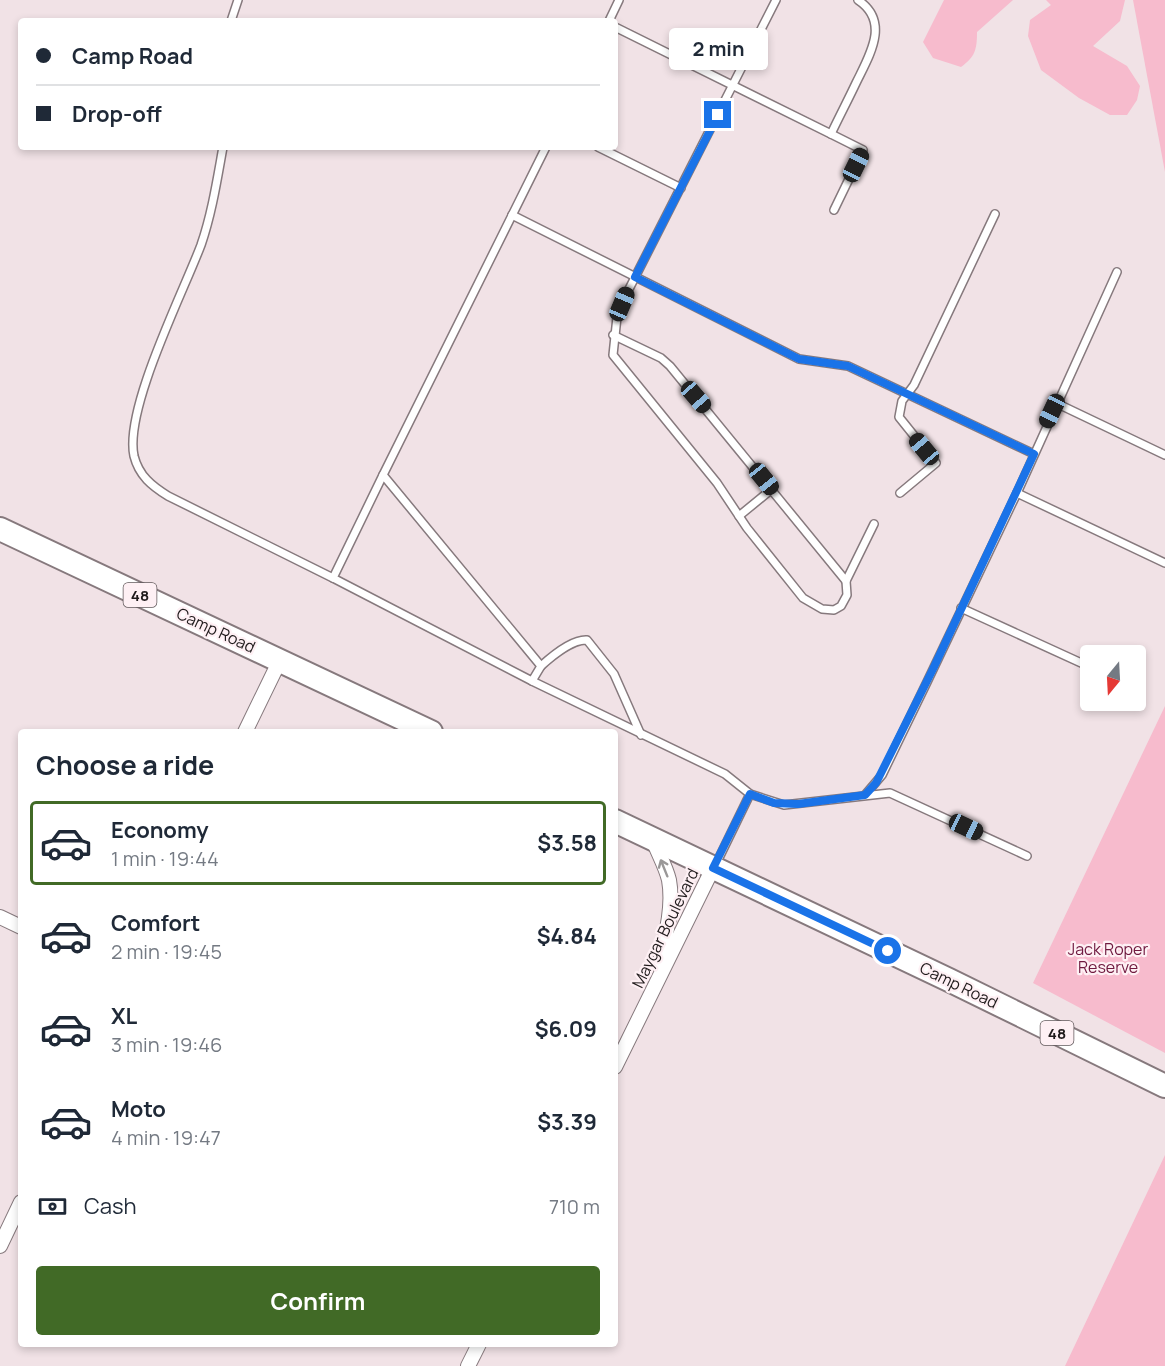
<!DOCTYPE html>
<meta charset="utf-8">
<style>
body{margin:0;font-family:Manrope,sans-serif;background:#f6f6f7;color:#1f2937;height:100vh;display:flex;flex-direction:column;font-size:22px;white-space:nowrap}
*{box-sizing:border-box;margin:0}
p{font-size:20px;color:#747a83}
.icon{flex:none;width:33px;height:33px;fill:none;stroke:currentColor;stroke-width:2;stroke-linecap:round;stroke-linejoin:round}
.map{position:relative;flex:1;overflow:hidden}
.drawer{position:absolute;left:18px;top:729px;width:600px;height:618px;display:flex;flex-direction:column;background:#fff;border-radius:6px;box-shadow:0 3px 9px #0003}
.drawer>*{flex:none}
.banner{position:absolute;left:18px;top:18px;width:600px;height:132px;border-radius:6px;box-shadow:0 3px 9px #0003;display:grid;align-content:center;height:132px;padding:0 18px;background:#fff}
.needle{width:39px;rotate:198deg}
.controls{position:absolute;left:1080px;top:645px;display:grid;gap:12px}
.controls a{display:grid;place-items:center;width:66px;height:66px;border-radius:6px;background:#fff;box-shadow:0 3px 9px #0003;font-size:30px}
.end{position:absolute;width:27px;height:27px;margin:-14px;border:8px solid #1a73e8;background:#fff;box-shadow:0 0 0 3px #fff}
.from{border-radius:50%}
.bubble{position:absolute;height:42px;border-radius:6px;background:#fff;box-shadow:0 3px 9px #0003;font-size:20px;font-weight:700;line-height:42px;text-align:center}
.car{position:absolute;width:18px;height:36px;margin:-18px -9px;border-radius:8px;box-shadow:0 0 4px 2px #0007;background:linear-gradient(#222 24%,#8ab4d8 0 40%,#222 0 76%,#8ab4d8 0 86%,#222 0)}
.banner b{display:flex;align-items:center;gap:21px;height:57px;font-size:22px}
.banner b+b{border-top:2px solid #e0e1e3}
.banner i{width:15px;height:15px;background:#1f2937}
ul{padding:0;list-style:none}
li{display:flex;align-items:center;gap:18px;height:84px;margin:0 12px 9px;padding:0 6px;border:3px solid transparent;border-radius:6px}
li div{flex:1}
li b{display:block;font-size:22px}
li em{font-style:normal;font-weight:700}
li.selected{border-color:#416a26}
li>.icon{width:54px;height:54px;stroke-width:1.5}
h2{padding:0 18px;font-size:27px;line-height:72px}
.pay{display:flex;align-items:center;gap:15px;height:66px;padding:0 18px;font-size:22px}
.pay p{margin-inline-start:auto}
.button{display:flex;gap:12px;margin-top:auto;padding:12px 18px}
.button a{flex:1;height:69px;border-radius:6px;background:#416a26;color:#fff;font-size:24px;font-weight:700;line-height:69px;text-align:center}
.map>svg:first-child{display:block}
</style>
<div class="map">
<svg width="1165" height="1366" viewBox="0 0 1165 1366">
<rect width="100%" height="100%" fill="#f1e2e6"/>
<!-- green -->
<g fill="#f7bbcd">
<path d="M 944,0 L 1013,0 L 977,32 C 977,50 975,57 961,67 L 933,58 L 923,42 Z"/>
<polygon points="1046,0 1125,0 1120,21 1093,46 1127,66 1140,86 1137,100 1127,115 1110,115 1079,98 1041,70 1028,36 1030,20 1051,5"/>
<polygon points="1133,0 1165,0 1165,172"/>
<polygon points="1165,706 1165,1053 1033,983"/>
<polygon points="1165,1155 1165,1366 1065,1366"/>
</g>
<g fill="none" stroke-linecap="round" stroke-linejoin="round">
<!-- service casing -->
<g stroke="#86797d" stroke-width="10">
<g id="service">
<polyline points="776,0 628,291 617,317 613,355 717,483 747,528 803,598 822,609 834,610 841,606 847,595 846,581 874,524"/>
<polyline points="231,21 238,0"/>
<polyline points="609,21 619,0"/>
<path d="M 615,27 L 831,134 C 839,117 848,100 856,83 C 869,56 891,22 858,0"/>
<polyline points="831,134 863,150 834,210"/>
<path d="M 223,147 C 217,180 212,213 201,245 C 183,293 124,409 134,456 C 139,476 152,486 168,496 L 333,578"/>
<polyline points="546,147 383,475 541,666 532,681 725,774 750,794 784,805 890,793 1027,856"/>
<polyline points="598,147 681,188"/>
<polyline points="512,215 799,359 848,366 1034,454"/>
<polyline points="613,335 661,358 670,366 846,581"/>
<polyline points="1056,403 1165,455"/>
<polyline points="383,475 333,578 532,681"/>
<polyline points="900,493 936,463 899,417 902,401 914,385 995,214"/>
<polyline points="1017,493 1165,563"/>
<polyline points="739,516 772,489"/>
<polyline points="961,608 1090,667"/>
<path d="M 541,666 C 552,656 573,639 587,640 L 614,674 L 641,735"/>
<polyline points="865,795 882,775 927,682 1017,493 1117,272"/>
<polyline points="715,866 750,794"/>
</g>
</g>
<!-- minor casing -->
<g stroke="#86797d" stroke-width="16">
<g id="minor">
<polyline points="245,732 280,660"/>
<path d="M 653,840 C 658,853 666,867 669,880 C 674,907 665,939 659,965"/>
<polyline points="0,917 21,927"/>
<polyline points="615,1067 713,868"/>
<polyline points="0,1246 21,1202"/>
<polyline points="468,1366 479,1344"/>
</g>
</g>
<!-- primary casing -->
<g stroke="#86797d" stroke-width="26">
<g id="primary">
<polyline points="0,529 431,732"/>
<polyline points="615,821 949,980 1165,1086"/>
</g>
</g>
<!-- service -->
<use href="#service" stroke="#fff" stroke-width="7"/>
<!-- minor -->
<use href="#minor" stroke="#fff" stroke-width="14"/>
<!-- primary -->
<use href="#primary" stroke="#fff" stroke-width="22"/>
</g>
<!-- one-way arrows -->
<defs><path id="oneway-shaft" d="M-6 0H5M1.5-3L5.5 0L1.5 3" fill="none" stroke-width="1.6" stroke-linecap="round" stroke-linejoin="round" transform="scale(1.5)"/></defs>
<use stroke="#9a9898" href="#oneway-shaft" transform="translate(664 868) rotate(-112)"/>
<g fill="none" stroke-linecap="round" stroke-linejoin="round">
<!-- route -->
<polyline stroke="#1a73e8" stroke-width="8" points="718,115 635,277 799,359 848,366 1034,454 933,669 876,783 865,795 798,804 774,803 750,794 713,868 888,951"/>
</g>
<g text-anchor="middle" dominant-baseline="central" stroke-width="4.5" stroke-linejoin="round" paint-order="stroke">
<!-- shield labels -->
<g fill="#fef0f4" stroke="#625a5c" stroke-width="1.5">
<rect x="123.5" y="583" width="33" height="24" rx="4.5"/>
<rect x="1040.5" y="1021" width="33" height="24" rx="4.5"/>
</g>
<g font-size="15" font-weight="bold" fill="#1f1a1b">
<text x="140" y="595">48</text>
<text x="1057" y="1033">48</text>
</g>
<!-- street labels -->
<g font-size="16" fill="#1f1a1b" stroke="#fef0f4">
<text transform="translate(216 630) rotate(25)">Camp Road</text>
<text transform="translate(665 928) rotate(-64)">Maygar Boulevard</text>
<text transform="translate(959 985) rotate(26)">Camp Road</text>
</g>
<!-- park labels -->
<g font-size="16" fill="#6f193f" stroke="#fef0f4">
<text x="1108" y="949">Jack Roper<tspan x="1108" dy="18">Reserve</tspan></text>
</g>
</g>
</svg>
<div class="controls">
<a><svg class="needle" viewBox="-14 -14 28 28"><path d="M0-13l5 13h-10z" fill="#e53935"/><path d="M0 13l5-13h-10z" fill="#747a83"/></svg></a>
</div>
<i class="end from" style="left:888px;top:951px"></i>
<i class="end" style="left:718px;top:115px"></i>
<div class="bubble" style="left:669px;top:28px;width:99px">2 min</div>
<i class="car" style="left:856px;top:165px;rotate:26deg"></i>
<i class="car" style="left:622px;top:304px;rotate:23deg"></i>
<i class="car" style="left:696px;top:397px;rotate:139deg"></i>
<i class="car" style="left:1052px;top:411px;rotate:205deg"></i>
<i class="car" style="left:924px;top:449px;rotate:320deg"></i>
<i class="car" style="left:764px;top:479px;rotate:141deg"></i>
<i class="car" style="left:966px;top:827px;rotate:115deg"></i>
<div class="banner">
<b><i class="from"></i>Camp Road</b>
<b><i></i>Drop-off</b>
</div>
<section class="drawer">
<h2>Choose a ride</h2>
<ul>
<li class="selected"><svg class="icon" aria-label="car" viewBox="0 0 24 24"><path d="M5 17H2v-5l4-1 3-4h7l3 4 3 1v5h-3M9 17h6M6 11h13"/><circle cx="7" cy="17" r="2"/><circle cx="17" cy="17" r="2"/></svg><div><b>Economy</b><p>1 min · 19:44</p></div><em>$3.58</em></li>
<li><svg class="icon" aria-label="car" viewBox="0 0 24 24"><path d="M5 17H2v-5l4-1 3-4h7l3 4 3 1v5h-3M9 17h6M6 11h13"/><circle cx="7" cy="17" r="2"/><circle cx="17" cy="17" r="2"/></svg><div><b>Comfort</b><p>2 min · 19:45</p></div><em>$4.84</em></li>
<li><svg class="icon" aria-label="car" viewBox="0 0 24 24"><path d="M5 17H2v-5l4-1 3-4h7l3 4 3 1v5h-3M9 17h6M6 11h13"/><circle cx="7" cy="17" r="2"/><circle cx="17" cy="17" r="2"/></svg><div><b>XL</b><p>3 min · 19:46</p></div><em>$6.09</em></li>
<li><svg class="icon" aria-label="car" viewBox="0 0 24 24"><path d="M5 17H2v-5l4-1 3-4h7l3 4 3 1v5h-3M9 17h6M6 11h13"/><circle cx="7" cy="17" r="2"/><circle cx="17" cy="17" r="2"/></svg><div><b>Moto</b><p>4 min · 19:47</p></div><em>$3.39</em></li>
</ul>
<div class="pay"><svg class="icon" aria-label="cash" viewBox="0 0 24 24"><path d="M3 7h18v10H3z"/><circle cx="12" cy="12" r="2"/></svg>Cash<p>710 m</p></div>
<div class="button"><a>Confirm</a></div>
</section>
</div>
